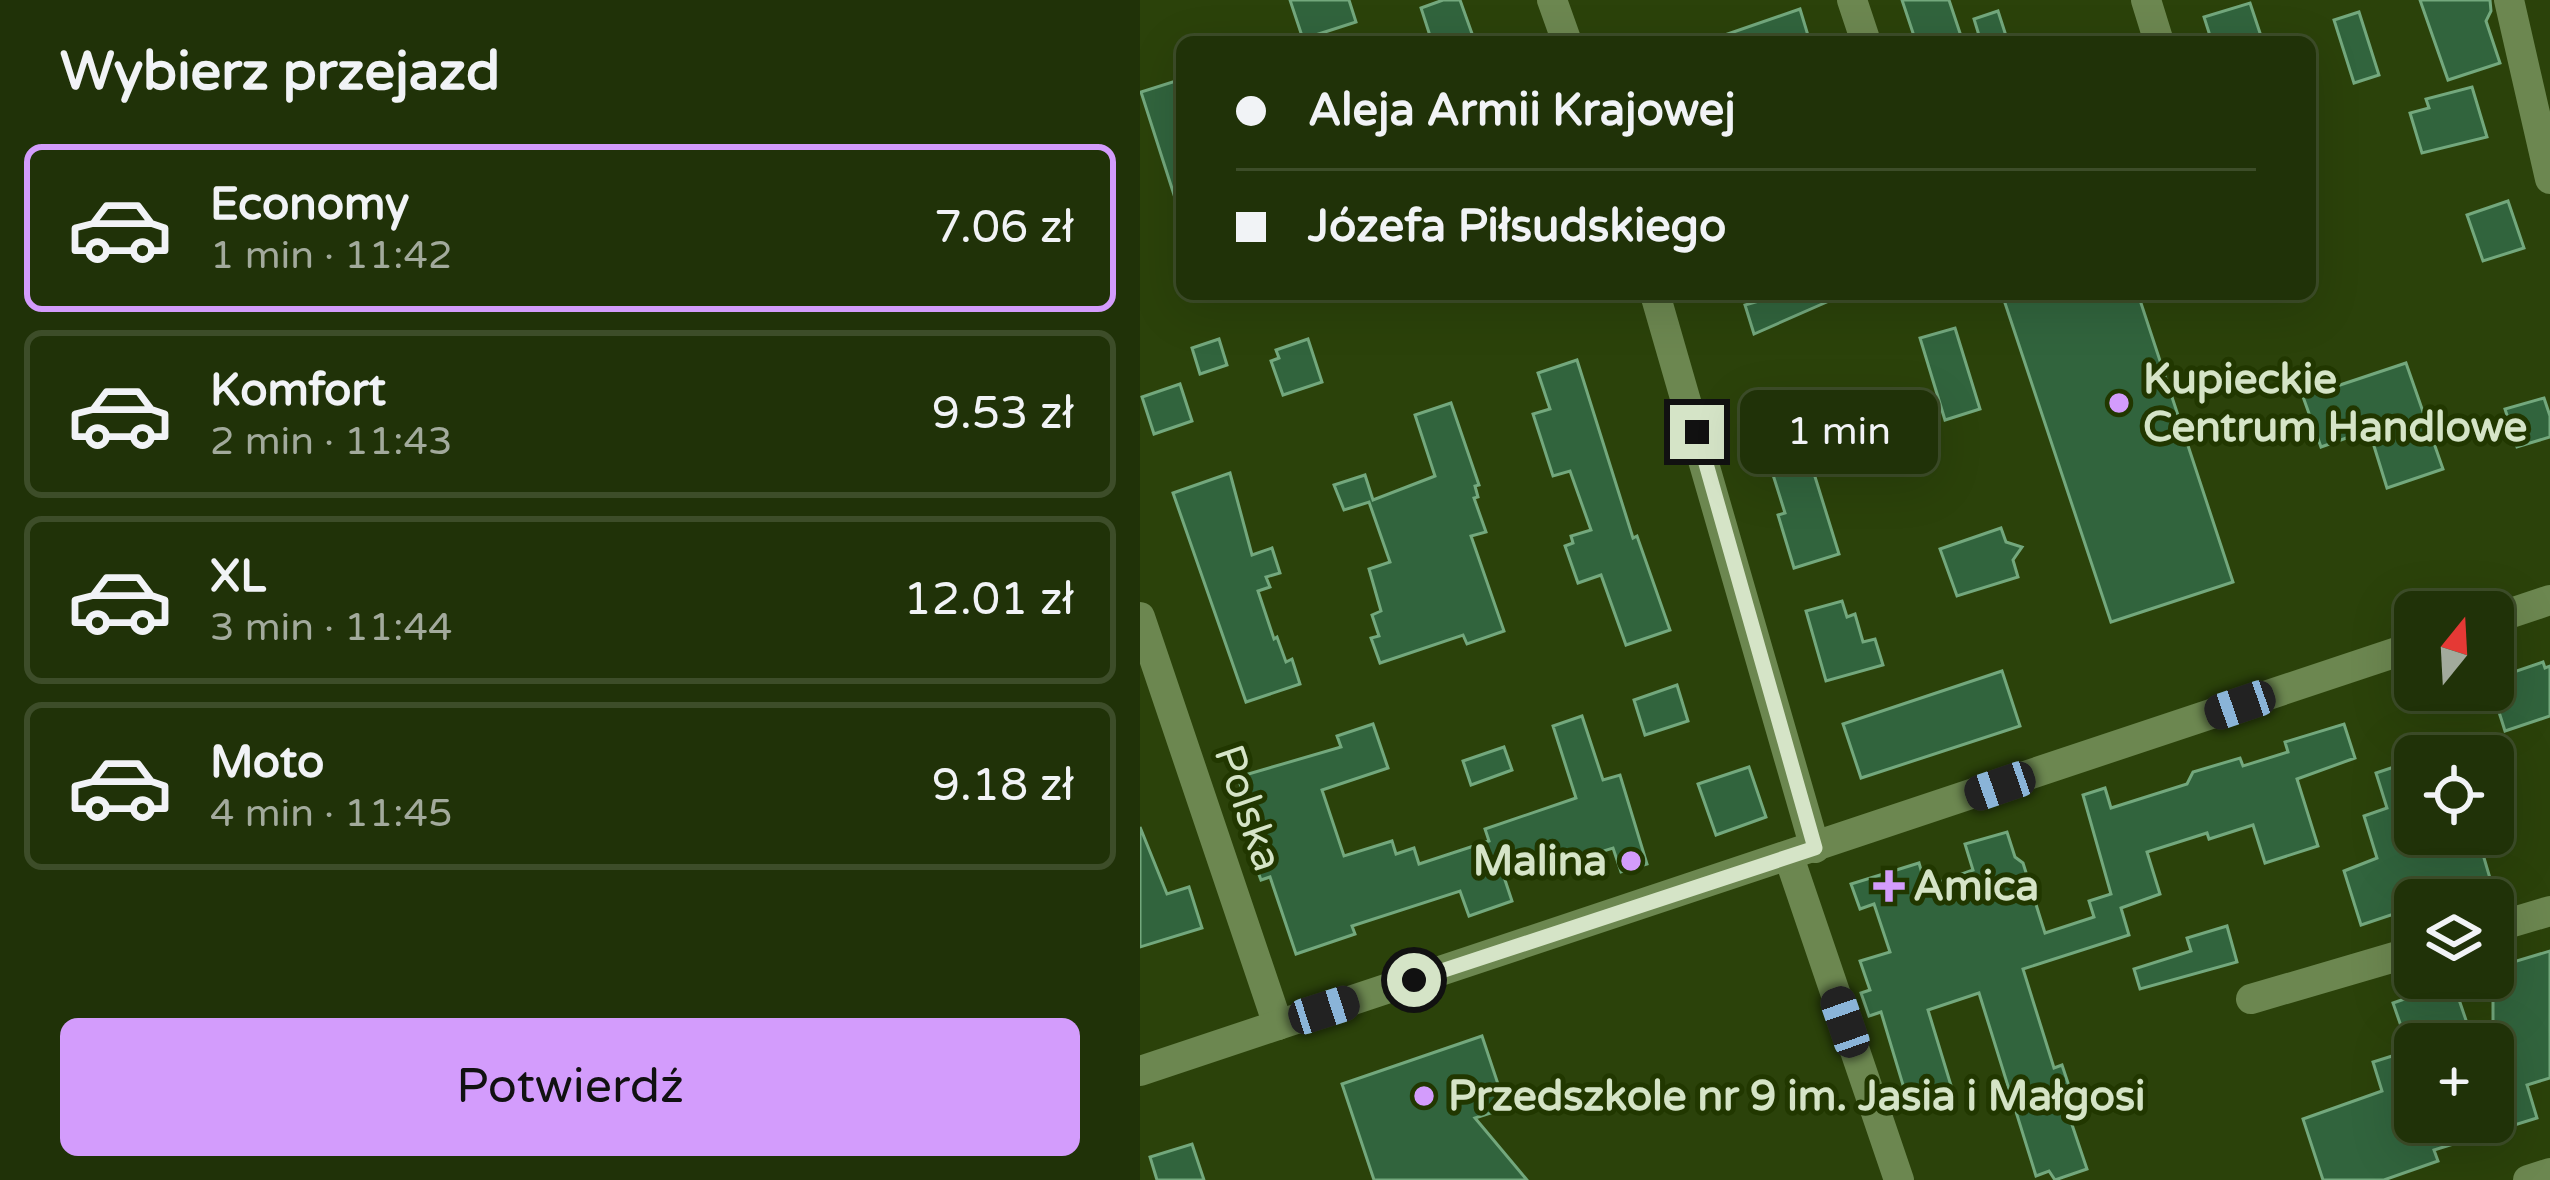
<!DOCTYPE html>
<html lang="pl">
<meta charset="utf-8">
<style>
body{margin:0;font-family:"Varela Round",sans-serif;background:#283a12;color:#f1f3f6;height:100vh;display:flex;flex-direction:column;font-size:45px;white-space:nowrap}
*{box-sizing:border-box;margin:0}
p{font-size:39px;color:#a2aa9c}
.icon{flex:none;width:66px;height:66px;fill:none;stroke:currentColor;stroke-width:2;stroke-linecap:round;stroke-linejoin:round}
.map{position:relative;flex:1;overflow:hidden}
.panel{display:flex;flex-direction:column;background:#203208;width:1140px}
.panel>*{flex:none}
.guide{position:absolute;left:36px;top:36px;width:1140px;height:264px;border-radius:18px;box-shadow:0 12px 48px #0002,0 0 0 3px #3d4d29;display:grid;align-content:center;height:264px;padding:0 60px;background:#203208}
.needle{width:78px;rotate:18deg}
.controls{position:absolute;left:1254px;top:591px;display:grid;gap:24px}
.controls a{display:grid;place-items:center;width:120px;height:120px;border-radius:18px;background:#203208;box-shadow:0 12px 48px #0002,0 0 0 3px #3d4d29;font-size:60px}
.end{position:absolute;width:54px;height:54px;margin:-27px;border:15px solid #d5e4c7;background:#111;box-shadow:0 0 0 6px #111}
.from{border-radius:50%}
.bubble{position:absolute;height:84px;border-radius:18px;background:#203208;box-shadow:0 12px 48px #0002,0 0 0 3px #3d4d29;font-size:39px;font-weight:600;line-height:84px;text-align:center}
.car{position:absolute;width:36px;height:72px;margin:-36px -18px;border-radius:15px;box-shadow:0 0 9px 3px #0007;background:linear-gradient(#222 24%,#8ab4d8 0 40%,#222 0 76%,#8ab4d8 0 86%,#222 0)}
.guide b{display:flex;align-items:center;gap:42px;height:114px;font-size:45px}
.guide b+b{border-top:3px solid #3d4d29}
.guide i{width:30px;height:30px;background:#f1f3f6}
ul{padding:0;list-style:none}
li{display:flex;align-items:center;gap:36px;height:168px;margin:0 24px 18px;padding:0 36px;border:6px solid #3d4d29;border-radius:18px}
li div{flex:1}
li b{display:block;font-size:45px}
li em{font-style:normal;font-weight:600}
li.on{border-color:#d39cfc}
li>.icon{width:108px;height:108px;stroke-width:1.5}
h2{padding:0 60px;font-size:54px;line-height:144px}
.action{display:flex;gap:24px;margin-top:auto;padding:24px 60px}
.action a{flex:1;height:138px;border-radius:18px;background:#d39cfc;color:#111;font-size:48px;font-weight:600;line-height:138px;text-align:center}
main{display:flex;flex:1;min-height:0}
.map>svg:first-child{display:block}
</style>
<main>
<section class="panel">
<h2>Wybierz przejazd</h2>
<ul>
<li class="on"><svg class="icon" aria-label="car" viewBox="0 0 24 24"><path d="M5 17H2v-5l4-1 3-4h7l3 4 3 1v5h-3M9 17h6M6 11h13"/><circle cx="7" cy="17" r="2"/><circle cx="17" cy="17" r="2"/></svg><div><b>Economy</b><p>1 min · 11:42</p></div><em>7.06 zł</em></li>
<li><svg class="icon" aria-label="car" viewBox="0 0 24 24"><path d="M5 17H2v-5l4-1 3-4h7l3 4 3 1v5h-3M9 17h6M6 11h13"/><circle cx="7" cy="17" r="2"/><circle cx="17" cy="17" r="2"/></svg><div><b>Komfort</b><p>2 min · 11:43</p></div><em>9.53 zł</em></li>
<li><svg class="icon" aria-label="car" viewBox="0 0 24 24"><path d="M5 17H2v-5l4-1 3-4h7l3 4 3 1v5h-3M9 17h6M6 11h13"/><circle cx="7" cy="17" r="2"/><circle cx="17" cy="17" r="2"/></svg><div><b>XL</b><p>3 min · 11:44</p></div><em>12.01 zł</em></li>
<li><svg class="icon" aria-label="car" viewBox="0 0 24 24"><path d="M5 17H2v-5l4-1 3-4h7l3 4 3 1v5h-3M9 17h6M6 11h13"/><circle cx="7" cy="17" r="2"/><circle cx="17" cy="17" r="2"/></svg><div><b>Moto</b><p>4 min · 11:45</p></div><em>9.18 zł</em></li>
</ul>
<div class="action"><a>Potwierdź</a></div>
</section>
<div class="map">
<svg width="1410" height="1180" viewBox="0 0 1410 1180">
<rect width="100%" height="100%" fill="#2b420a"/>
<!-- building -->
<g fill="#31643d" stroke="#73a87d" stroke-width="3">
<polygon points="150,0 209,0 216,22 163,39"/>
<polygon points="303,0 320,0 335,42 292,42 281,8"/>
<polygon points="762,0 809,0 823,42 776,42"/>
<polygon points="1280,0 1350,0 1351,11 1346,21 1360,63 1308,80"/>
<polygon points="1110,3 1123,42 1072,42 1064,17"/>
<polygon points="660,9 670,42 577,42 576,38"/>
<polygon points="858,11 868,42 841,42 834,19"/>
<polygon points="1219,12 1239,75 1214,83 1194,20"/>
<polygon points="42,79 42,200 36,201 1,92"/>
<polygon points="1332,87 1347,137 1282,153 1270,113 1289,108 1286,99"/>
<polygon points="1368,201 1384,248 1343,261 1327,215"/>
<polygon points="643,294 705,294 614,334 605,305"/>
<polygon points="862,294 998,294 1093,582 971,622"/>
<polygon points="815,328 840,409 805,420 780,338"/>
<polygon points="79,339 87,365 60,374 52,348"/>
<polygon points="168,339 182,382 143,395 131,361 139,358 136,350"/>
<polygon points="437,360 493,538 497,536 530,630 486,645 461,575 438,583 425,546 433,543 431,536 451,530 430,471 413,476 393,414 410,409 398,373"/>
<polygon points="1266,363 1303,469 1247,488 1229,430 1181,447 1157,380 1182,371 1188,389"/>
<polygon points="40,384 52,421 14,434 2,397"/>
<polygon points="649,393 699,554 654,568 638,515 645,513 611,405"/>
<polygon points="1404,398 1410,416 1410,437 1377,447 1365,409"/>
<polygon points="311,403 339,485 335,486 338,497 334,498 346,532 331,536 364,631 327,644 323,635 240,663 231,638 239,636 232,615 241,611 229,569 250,562 229,502 204,510 194,485 225,475 233,500 295,476 275,415"/>
<polygon points="90,473 112,555 132,548 140,573 126,577 130,587 118,591 134,639 137,637 146,662 152,659 160,684 106,702 33,493"/>
<polygon points="861,528 866,542 882,547 873,560 878,577 817,596 800,549"/>
<polygon points="702,601 707,617 715,614 723,642 735,639 743,665 686,681 666,611"/>
<polygon points="1403,662 1405,668 1410,666 1410,716 1365,731 1353,693 1353,679"/>
<polygon points="862,671 880,726 721,778 703,724"/>
<polygon points="537,685 548,721 505,735 494,700"/>
<polygon points="442,716 463,780 480,775 507,864 481,872 473,848 441,858 439,853 364,877 372,901 329,916 320,891 212,926 215,934 156,954 130,877 121,880 111,853 120,851 98,777 201,747 197,736 233,724 248,768 182,790 204,856 252,841 256,854 274,848 279,864 349,841 345,829 436,798 413,726"/>
<polygon points="1204,724 1215,758 1157,779 1178,846 1125,863 1113,825 1069,839 1067,833 1007,852 1020,894 981,908 989,935 883,969 914,1068 922,1065 931,1092 922,1095 947,1169 915,1180 909,1171 896,1176 839,993 788,1010 813,1092 769,1105 741,1012 729,1016 721,993 730,990 720,961 750,952 734,904 720,909 711,884 779,863 786,887 833,870 825,844 867,832 875,857 883,863 905,933 954,917 949,901 971,894 943,795 965,788 971,808 1047,784 1053,772 1100,758 1103,766 1148,752 1145,742"/>
<polygon points="364,747 372,770 331,785 323,761"/>
<polygon points="1260,765 1275,811 1275,834 1337,834 1352,885 1299,900 1275,900 1275,907 1221,925 1204,871 1237,858 1224,816 1247,808 1236,773"/>
<polygon points="609,767 626,817 576,835 558,784"/>
<polygon points="0,827 27,894 49,887 62,928 0,947"/>
<polygon points="1087,926 1097,962 1000,989 994,969 1051,951 1047,938"/>
<polygon points="1410,951 1410,1078 1387,1085 1397,1118 1294,1150 1298,1161 1244,1180 1183,1180 1163,1119 1242,1091 1233,1062 1265,1052 1275,1084 1275,1122 1353,1122 1353,968"/>
<polygon points="1313,982 1329,1029 1275,1044 1269,1049 1253,1003"/>
<polygon points="342,1036 366,1108 335,1118 387,1180 234,1180 202,1084"/>
<polygon points="52,1144 64,1180 17,1180 10,1157"/>
</g>
<g fill="none" stroke-linecap="round" stroke-linejoin="round">
<!-- minor -->
<g stroke="#6c8750" stroke-width="30">
<polyline points="712,0 726,42"/>
<polyline points="1006,0 1019,42"/>
<polyline points="1369,0 1410,179"/>
<polyline points="0,617 138,1025"/>
<polyline points="649,857 759,1180"/>
<polyline points="1353,928 1410,911"/>
<polyline points="1111,999 1275,951"/>
<polyline points="1388,1180 1410,1173"/>
</g>
<!-- tertiary -->
<g stroke="#6c8750" stroke-width="30">
<polyline points="412,0 427,42"/>
<polyline points="515,294 675,848"/>
<polyline points="1353,619 1410,600"/>
<polyline points="0,1071 1275,646"/>
</g>
</g>
<g fill="none" stroke-linecap="round" stroke-linejoin="round">
<!-- route -->
<polyline stroke="#d5e4c7" stroke-width="15" points="274,980 675,848 557,432"/>
</g>
<!-- markers -->
<g fill="#d39cfc" stroke="#213700" stroke-width="4.5">
<circle cx="979" cy="403" r="12"/>
<circle cx="491" cy="861" r="12"/>
<path d="M743 868h12v12h12v12h-12v12h-12v-12h-12v-12h12z"/>
<circle cx="284" cy="1096" r="12"/>
</g>
<g text-anchor="middle" dominant-baseline="central" stroke-width="10" stroke-linejoin="round" paint-order="stroke">
<!-- poi labels -->
<g font-size="42" font-weight="bold" fill="#d5e4c7" stroke="#213700" text-anchor="start">
<text x="1003" y="379">Kupieckie<tspan x="1003" dy="48">Centrum Handlowe</tspan></text>
<text x="467" y="861" text-anchor="end">Malina</text>
<text x="773" y="886">Amica</text>
<text x="308" y="1096">Przedszkole nr 9 im. Jasia i Małgosi</text>
</g>
<!-- street labels -->
<g font-size="42" fill="#d5e4c7" stroke="#213700">
<text transform="translate(108 808) rotate(71)">Polska</text>
</g>
</g>
</svg>
<div class="controls">
<a><svg class="needle" viewBox="-14 -14 28 28"><path d="M0-13l5 13h-10z" fill="#e53935"/><path d="M0 13l5-13h-10z" fill="#a2aa9c"/></svg></a>
<a><svg class="icon" aria-label="locate" viewBox="0 0 24 24"><circle cx="12" cy="12" r="6"/><path d="M12 2v4M12 18v4M2 12h4M18 12h4"/></svg></a>
<a><svg class="icon" aria-label="layers" viewBox="0 0 24 24"><path d="M12 4l9 5-9 5-9-5zM3 14l9 5 9-5"/></svg></a>
<a>+</a>
</div>
<i class="end from" style="left:274px;top:980px"></i>
<i class="end" style="left:557px;top:432px"></i>
<div class="bubble" style="left:600px;top:390px;width:198px">1 min</div>
<i class="car" style="left:1100px;top:705px;rotate:251deg"></i>
<i class="car" style="left:860px;top:786px;rotate:251deg"></i>
<i class="car" style="left:184px;top:1010px;rotate:72deg"></i>
<i class="car" style="left:705px;top:1022px;rotate:341deg"></i>
<div class="guide">
<b><i class="from"></i>Aleja Armii Krajowej</b>
<b><i></i>Józefa Piłsudskiego</b>
</div>
</div>
</main>
